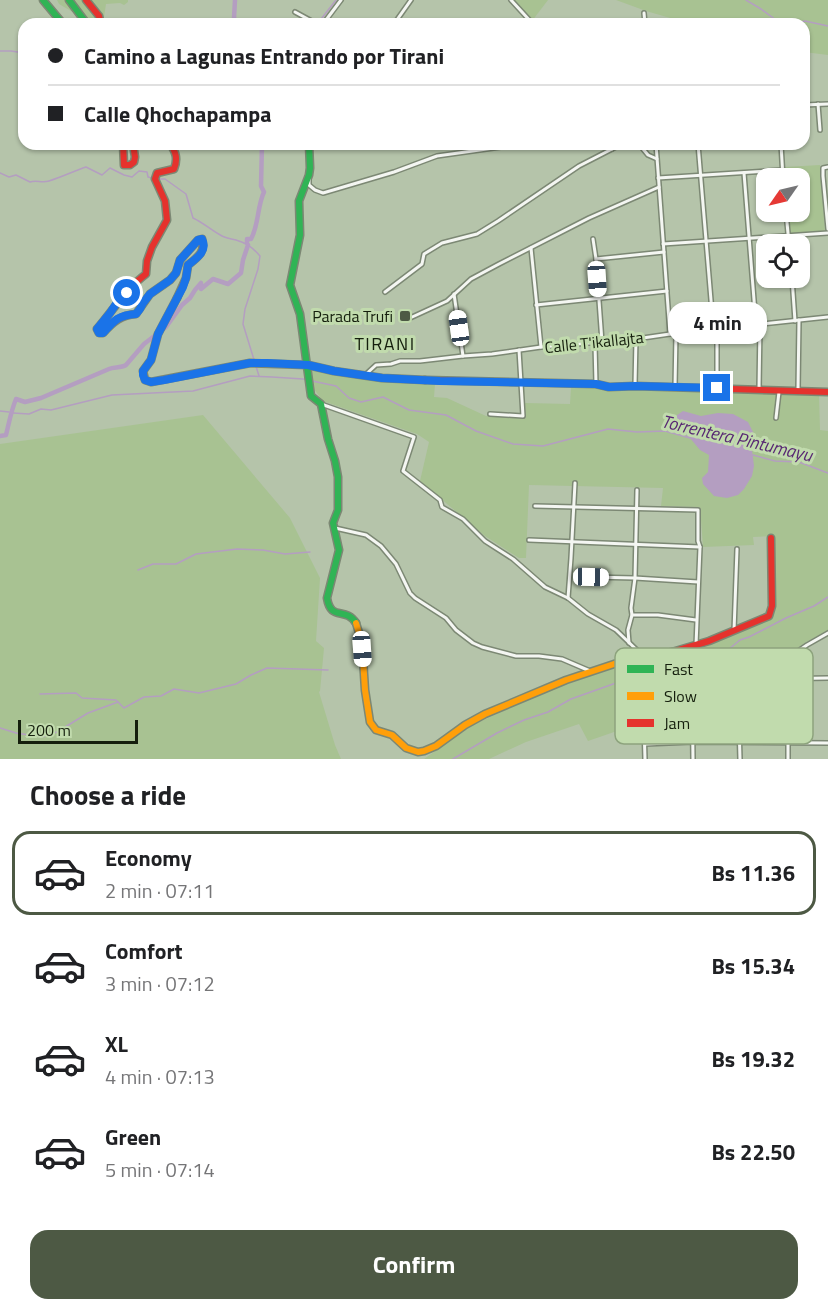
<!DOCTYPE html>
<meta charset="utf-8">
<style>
body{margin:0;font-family:"Titillium Web",sans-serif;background:#f2f2f2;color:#202124;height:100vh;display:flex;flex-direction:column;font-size:22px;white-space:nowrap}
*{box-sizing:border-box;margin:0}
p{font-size:20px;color:#757577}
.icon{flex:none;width:33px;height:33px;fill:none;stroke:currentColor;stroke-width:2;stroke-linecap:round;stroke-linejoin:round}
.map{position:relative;height:759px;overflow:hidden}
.panel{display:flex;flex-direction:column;background:#fff;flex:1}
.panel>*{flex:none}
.top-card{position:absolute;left:18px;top:18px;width:792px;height:132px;border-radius:18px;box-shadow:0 2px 4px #0004;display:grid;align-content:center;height:132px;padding:0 30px;background:#fff}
.needle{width:39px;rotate:236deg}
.controls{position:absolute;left:756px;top:168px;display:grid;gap:12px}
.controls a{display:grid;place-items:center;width:54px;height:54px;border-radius:12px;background:#fff;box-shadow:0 2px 4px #0004;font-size:30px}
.scale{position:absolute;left:18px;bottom:15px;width:120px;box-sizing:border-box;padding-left:6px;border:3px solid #151f0d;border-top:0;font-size:16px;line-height:21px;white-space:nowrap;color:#151f0d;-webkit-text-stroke:4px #c1dbad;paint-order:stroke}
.end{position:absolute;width:27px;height:27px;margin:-14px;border:8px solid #1a73e8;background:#fff;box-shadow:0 0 0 3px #fff}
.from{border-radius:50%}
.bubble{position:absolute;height:42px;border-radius:18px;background:#fff;box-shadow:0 2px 4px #0004;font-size:20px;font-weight:700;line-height:42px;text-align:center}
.car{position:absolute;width:18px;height:36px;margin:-18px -9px;border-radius:8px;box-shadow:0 0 4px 2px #0007;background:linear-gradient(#fff 24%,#345 0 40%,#fff 0 76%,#345 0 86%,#fff 0)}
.top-card b{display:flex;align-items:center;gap:21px;height:57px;font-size:22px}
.top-card b+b{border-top:2px solid #e0e0e0}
.top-card i{width:15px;height:15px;background:#202124}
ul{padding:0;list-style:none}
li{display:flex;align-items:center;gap:18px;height:84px;margin:0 12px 9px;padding:0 18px;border:3px solid transparent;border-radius:18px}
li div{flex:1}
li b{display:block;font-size:22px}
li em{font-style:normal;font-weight:700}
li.on{border-color:#4d5944}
li>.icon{width:54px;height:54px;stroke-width:1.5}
h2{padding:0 30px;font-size:27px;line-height:72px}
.cta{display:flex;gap:12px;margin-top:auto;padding:12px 30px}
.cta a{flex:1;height:69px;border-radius:18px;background:#4d5944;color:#fff;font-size:24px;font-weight:700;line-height:69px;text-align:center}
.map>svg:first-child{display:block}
</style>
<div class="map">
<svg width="828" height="759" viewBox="0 0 828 759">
<rect width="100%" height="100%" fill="#b5c4aa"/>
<!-- green -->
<g fill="#a8c292">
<polygon points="57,0 128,0 128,2 124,5 120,3 106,4 103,24 93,24 59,4"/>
<polygon points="513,0 548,0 532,21"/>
<polygon points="616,0 828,0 828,55 804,52 804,24 691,24 646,11"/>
<polygon points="820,165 825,231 790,233 788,212 800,212 800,178 786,178 785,167"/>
<polygon points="311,367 338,375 360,379 435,384 434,397 447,398 486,416 526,418 525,403 570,404 571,388 657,388 819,395 820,430 828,431 828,631 806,642 786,656 785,674 766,675 643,722 588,741 579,724 526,742 489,759 424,759 471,726 539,694 604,670 682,650 691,652 771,619 774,610 775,536 753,537 754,545 703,547 700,507 661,506 663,488 529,485 526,558 519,558 485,536 420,481 429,442 417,434 323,401 313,388"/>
<polygon points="203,415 290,518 320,578 316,641 324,648 320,691 319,692 335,745 341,759 0,759 0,444"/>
</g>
<!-- water -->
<polygon fill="#b49ec1" points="683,411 701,416 718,413 733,414 748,422 754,434 755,442 752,450 754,466 752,476 744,489 738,495 727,498 714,496 703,484 702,478 708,472 709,455 700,450 690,438 673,427 673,418"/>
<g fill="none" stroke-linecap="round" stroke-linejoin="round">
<!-- stream -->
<g stroke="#b49ec1" stroke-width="1.5">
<polyline points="746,0 761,9 776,20 798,23 805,21 828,26"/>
<polyline points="318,23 336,0"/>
<polyline points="0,51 11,51 24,53"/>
<path d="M 0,173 L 9,177 L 16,175 L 30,182 C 36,180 42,183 49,181 C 62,177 74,171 86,167 L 102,175 L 110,168 L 124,175 L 132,177 L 139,171 L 147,172 L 148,177 L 152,178"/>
<path d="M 157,179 L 165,179 L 186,194 L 193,218 C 204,223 212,231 222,236 C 226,238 231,239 236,240 C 247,243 253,248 260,256 L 258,269 L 245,309 L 243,324 L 259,376"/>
<polyline points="0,411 9,412"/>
<polyline points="13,413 29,414 41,409 51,410 112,395 193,391 250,376 272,377 303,379 336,386 349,398 361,402 383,397 409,410 446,415 476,431 513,444 543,446 608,429 637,432 665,431 690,438"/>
<polyline points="753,455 775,461 799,462 828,473"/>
<polyline points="138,570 153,564 176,564 196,554 237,549 263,550 285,554 310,552"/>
<polyline points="40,694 76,693 82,698 116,700 124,708 144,697 161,696 174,689 199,693 236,684 251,675 267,668 328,670"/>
<polyline points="0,728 16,733 42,737 57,732 88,713 118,702"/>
<polyline points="453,759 497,733 524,720 548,712 571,699 689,657 717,653 729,649 740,640 749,637 786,618 814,606 828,597"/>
</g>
<!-- canal -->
<g stroke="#b49ec1" stroke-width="4.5">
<polyline points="235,0 234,18 238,24"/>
<path d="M 247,242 L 247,239 L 251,239 C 259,224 257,207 264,192 L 261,186 L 262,144"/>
<path d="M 0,436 L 6,435 C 9,423 11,411 16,399 L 25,402 L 41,398 L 109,369 C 114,367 121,368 126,365 L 144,344 L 166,327 L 182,305 L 190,298 L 195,290 L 201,283 L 201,289 L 213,279 L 228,284 L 241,273 L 243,260 L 248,245"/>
</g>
<!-- street casing -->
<g stroke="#7c8874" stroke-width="6">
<g id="street">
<polyline points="511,0 533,24"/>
<polyline points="295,12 317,24"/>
<polyline points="644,13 645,24"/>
<polyline points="323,24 341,0"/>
<polyline points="394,24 411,0"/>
<polyline points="818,104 820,130"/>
<polyline points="804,105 828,104"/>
<polyline points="606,144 612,149 622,144"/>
<polyline points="639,144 648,155 657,159"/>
<polyline points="656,144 670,334"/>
<polyline points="698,144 713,324 717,336 717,388"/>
<polyline points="781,144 783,178"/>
<polyline points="828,167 823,168 823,176 828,229"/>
<polyline points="744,173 756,325"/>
<polyline points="658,178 783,170"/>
<polyline points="309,179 309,185 315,190 323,193 394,172 437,156 523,144 538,144"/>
<polyline points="786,212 789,244"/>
<polyline points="593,239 596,259 602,342"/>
<polyline points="663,244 828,233"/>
<polyline points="531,248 541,347"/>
<polyline points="596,259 664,252"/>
<polyline points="792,278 795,321"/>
<polyline points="385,292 422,264 424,254 442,243 477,234 498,221 579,166 612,149"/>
<polyline points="454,294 463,356"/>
<polyline points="536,305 667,291"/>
<polyline points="410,318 447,301 471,279 499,264 589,218 659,187"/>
<polyline points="595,344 596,384"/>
<polyline points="364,376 376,365 391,364 400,361 420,361 463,356 492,354 541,347 636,339 670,334 828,317"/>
<polyline points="635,385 636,339"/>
<polyline points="675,387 676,334"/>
<polyline points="759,389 760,325"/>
<polyline points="798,390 799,320"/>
<polyline points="321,404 414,437 403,471 440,500 442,507 463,519 485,541 513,559 545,587 568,598 588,614 616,630 643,656"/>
<polyline points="490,414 523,416 519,350"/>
<polyline points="776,418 779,392"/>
<polyline points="535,506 698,510 698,541 700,547 696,645"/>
<polyline points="335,528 366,535 381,546 396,564 410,593 415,598 446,618 456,630 473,643 482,647 516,656 539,656 562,659 590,671"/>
<polyline points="529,540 700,547"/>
<polyline points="591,577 635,578 698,582"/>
<polyline points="568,598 571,558 575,483"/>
<polyline points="632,615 658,615 696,620"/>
<polyline points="734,631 737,549"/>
<polyline points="629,643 628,630 632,615 631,608 635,578 637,490"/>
<polyline points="687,648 693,672 692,681 693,759"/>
<polyline points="738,689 740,759"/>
<polyline points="645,744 693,742 828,743"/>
<polyline points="645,759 644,725 766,679 828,678"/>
<polyline points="788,759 788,658 807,645 828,633"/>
</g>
</g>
<!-- fast casing -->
<g stroke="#7c8874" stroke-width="9">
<g id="fast">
<polyline points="43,0 63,24"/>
<polyline points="69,0 87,24"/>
<path d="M 309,144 L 310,168 L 309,175 L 299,201 L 300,235 L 290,285 L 300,314 L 311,396 L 321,404 L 328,439 L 335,461 L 338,477 L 338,510 L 333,523 L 339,550 L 327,598 C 331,622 345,606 356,623"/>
</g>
</g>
<!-- slow casing -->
<g stroke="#7c8874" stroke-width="9">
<g id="slow">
<polyline points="177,298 158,334 151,360 143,371 145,380 151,382 250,363 308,365 334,371 382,378 425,380"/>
<polyline points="356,623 362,643 365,690 370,722 376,730 392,735 406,748 418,752 424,751 436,746 465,725 485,714 566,680 614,664 672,652"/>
</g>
</g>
<!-- jam casing -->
<g stroke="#7c8874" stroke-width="9">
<g id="jam">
<polyline points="86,0 99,16 101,24"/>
<polyline points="123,144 124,165 130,165 134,162 135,157 133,144"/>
<path d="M 170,144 C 176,152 178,159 174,169 L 157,173 L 155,179 L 165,201 L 167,220 L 152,247 L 147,261 L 146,274 C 126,289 113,310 97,329 L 99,333 L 103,333 C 113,322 121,315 136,314 L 150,294 L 170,280 L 176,273 L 180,260 L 198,240 L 202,239 C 206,252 197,258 188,265 L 186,278 L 177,298"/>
<polyline points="425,380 596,384 609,387 635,386 828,392"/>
<polyline points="672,652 709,641 769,616 772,606 771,538"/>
</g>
</g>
<!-- street -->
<use href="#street" stroke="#f4f6f2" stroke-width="3"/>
<!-- fast -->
<use href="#fast" stroke="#30b455" stroke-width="6"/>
<!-- slow -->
<use href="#slow" stroke="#ff9f0a" stroke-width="6"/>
<!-- jam -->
<use href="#jam" stroke="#e5322d" stroke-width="6"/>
</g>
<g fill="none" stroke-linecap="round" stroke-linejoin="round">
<!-- route -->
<path stroke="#1a73e8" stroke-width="8" d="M 127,293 L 120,298 L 110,313 L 97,329 L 99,333 L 103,333 C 114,320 119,315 136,314 L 140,309 L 143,303 L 150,294 L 170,280 L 176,273 L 180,260 L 198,240 L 202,239 C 208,251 197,258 188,265 L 186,278 L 183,287 L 158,334 L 151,360 L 143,371 L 143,375 L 145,380 L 151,382 L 164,380 L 250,363 L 267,363 L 308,365 L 334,371 L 382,378 L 440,381 L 596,384 L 609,387 L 635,386 L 717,388"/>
</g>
<!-- markers -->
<rect fill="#4d5944" stroke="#c1dbad" stroke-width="2" x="399" y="310" width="12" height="12" rx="3"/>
<g text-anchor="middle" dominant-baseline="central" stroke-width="6" stroke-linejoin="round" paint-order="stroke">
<!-- poi labels -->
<g font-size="16" fill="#151f0d" stroke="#c1dbad" text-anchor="end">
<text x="393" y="316">Parada Trufi</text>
</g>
<!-- street labels -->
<g font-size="16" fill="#151f0d" stroke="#c1dbad">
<text transform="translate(594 342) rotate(-6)">Calle T'ikallajta</text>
</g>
<!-- neighbourhood labels -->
<g font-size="18" letter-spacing="1.5" fill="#151f0d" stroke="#c1dbad">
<text x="385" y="343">TIRANI</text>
</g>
<!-- water labels -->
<g font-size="18" font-style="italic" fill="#582873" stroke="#c1dbad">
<text transform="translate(737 438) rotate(13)">Torrentera Pintumayu</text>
</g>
</g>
<!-- legend -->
<rect x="615" y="648" width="198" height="96" rx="9" fill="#c1dbad" stroke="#8da37d" stroke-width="1.5"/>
<rect x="627" y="665" width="27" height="8" fill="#30b455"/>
<rect x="627" y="692" width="27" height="8" fill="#ff9f0a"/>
<rect x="627" y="719" width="27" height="8" fill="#e5322d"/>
<g font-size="16" fill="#151f0d">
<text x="664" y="675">Fast</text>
<text x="664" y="702">Slow</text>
<text x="664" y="729">Jam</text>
</g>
</svg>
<div class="controls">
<a><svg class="needle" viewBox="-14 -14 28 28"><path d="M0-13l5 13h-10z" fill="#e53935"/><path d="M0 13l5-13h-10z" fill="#757577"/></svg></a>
<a><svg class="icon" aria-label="locate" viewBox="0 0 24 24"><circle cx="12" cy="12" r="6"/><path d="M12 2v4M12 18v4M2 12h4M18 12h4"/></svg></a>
</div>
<div class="scale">200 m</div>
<i class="end from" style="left:127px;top:293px"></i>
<i class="end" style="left:717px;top:388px"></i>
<div class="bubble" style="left:668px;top:302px;width:99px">4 min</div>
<i class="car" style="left:597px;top:279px;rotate:176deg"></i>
<i class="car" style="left:459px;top:328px;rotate:352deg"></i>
<i class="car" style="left:591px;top:577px;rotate:91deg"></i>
<i class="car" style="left:362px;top:649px;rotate:176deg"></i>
<div class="top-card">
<b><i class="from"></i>Camino a Lagunas Entrando por Tirani</b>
<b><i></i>Calle Qhochapampa</b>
</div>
</div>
<section class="panel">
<h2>Choose a ride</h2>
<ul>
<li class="on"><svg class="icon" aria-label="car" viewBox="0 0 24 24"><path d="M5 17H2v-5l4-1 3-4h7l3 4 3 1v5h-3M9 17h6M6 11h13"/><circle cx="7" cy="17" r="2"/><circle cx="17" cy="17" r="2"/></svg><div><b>Economy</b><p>2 min · 07:11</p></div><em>Bs 11.36</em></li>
<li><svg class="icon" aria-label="car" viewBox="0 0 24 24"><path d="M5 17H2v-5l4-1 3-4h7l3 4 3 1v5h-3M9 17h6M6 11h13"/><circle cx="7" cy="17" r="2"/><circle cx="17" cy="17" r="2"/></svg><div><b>Comfort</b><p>3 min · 07:12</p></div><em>Bs 15.34</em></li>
<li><svg class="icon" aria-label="car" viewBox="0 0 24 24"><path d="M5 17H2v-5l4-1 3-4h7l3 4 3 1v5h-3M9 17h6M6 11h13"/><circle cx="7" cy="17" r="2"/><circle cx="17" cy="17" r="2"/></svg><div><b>XL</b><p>4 min · 07:13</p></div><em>Bs 19.32</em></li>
<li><svg class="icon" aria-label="car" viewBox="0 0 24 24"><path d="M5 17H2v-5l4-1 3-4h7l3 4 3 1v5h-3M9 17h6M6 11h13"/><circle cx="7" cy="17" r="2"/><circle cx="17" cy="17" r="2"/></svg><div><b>Green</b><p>5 min · 07:14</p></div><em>Bs 22.50</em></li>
</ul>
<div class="cta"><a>Confirm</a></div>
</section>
